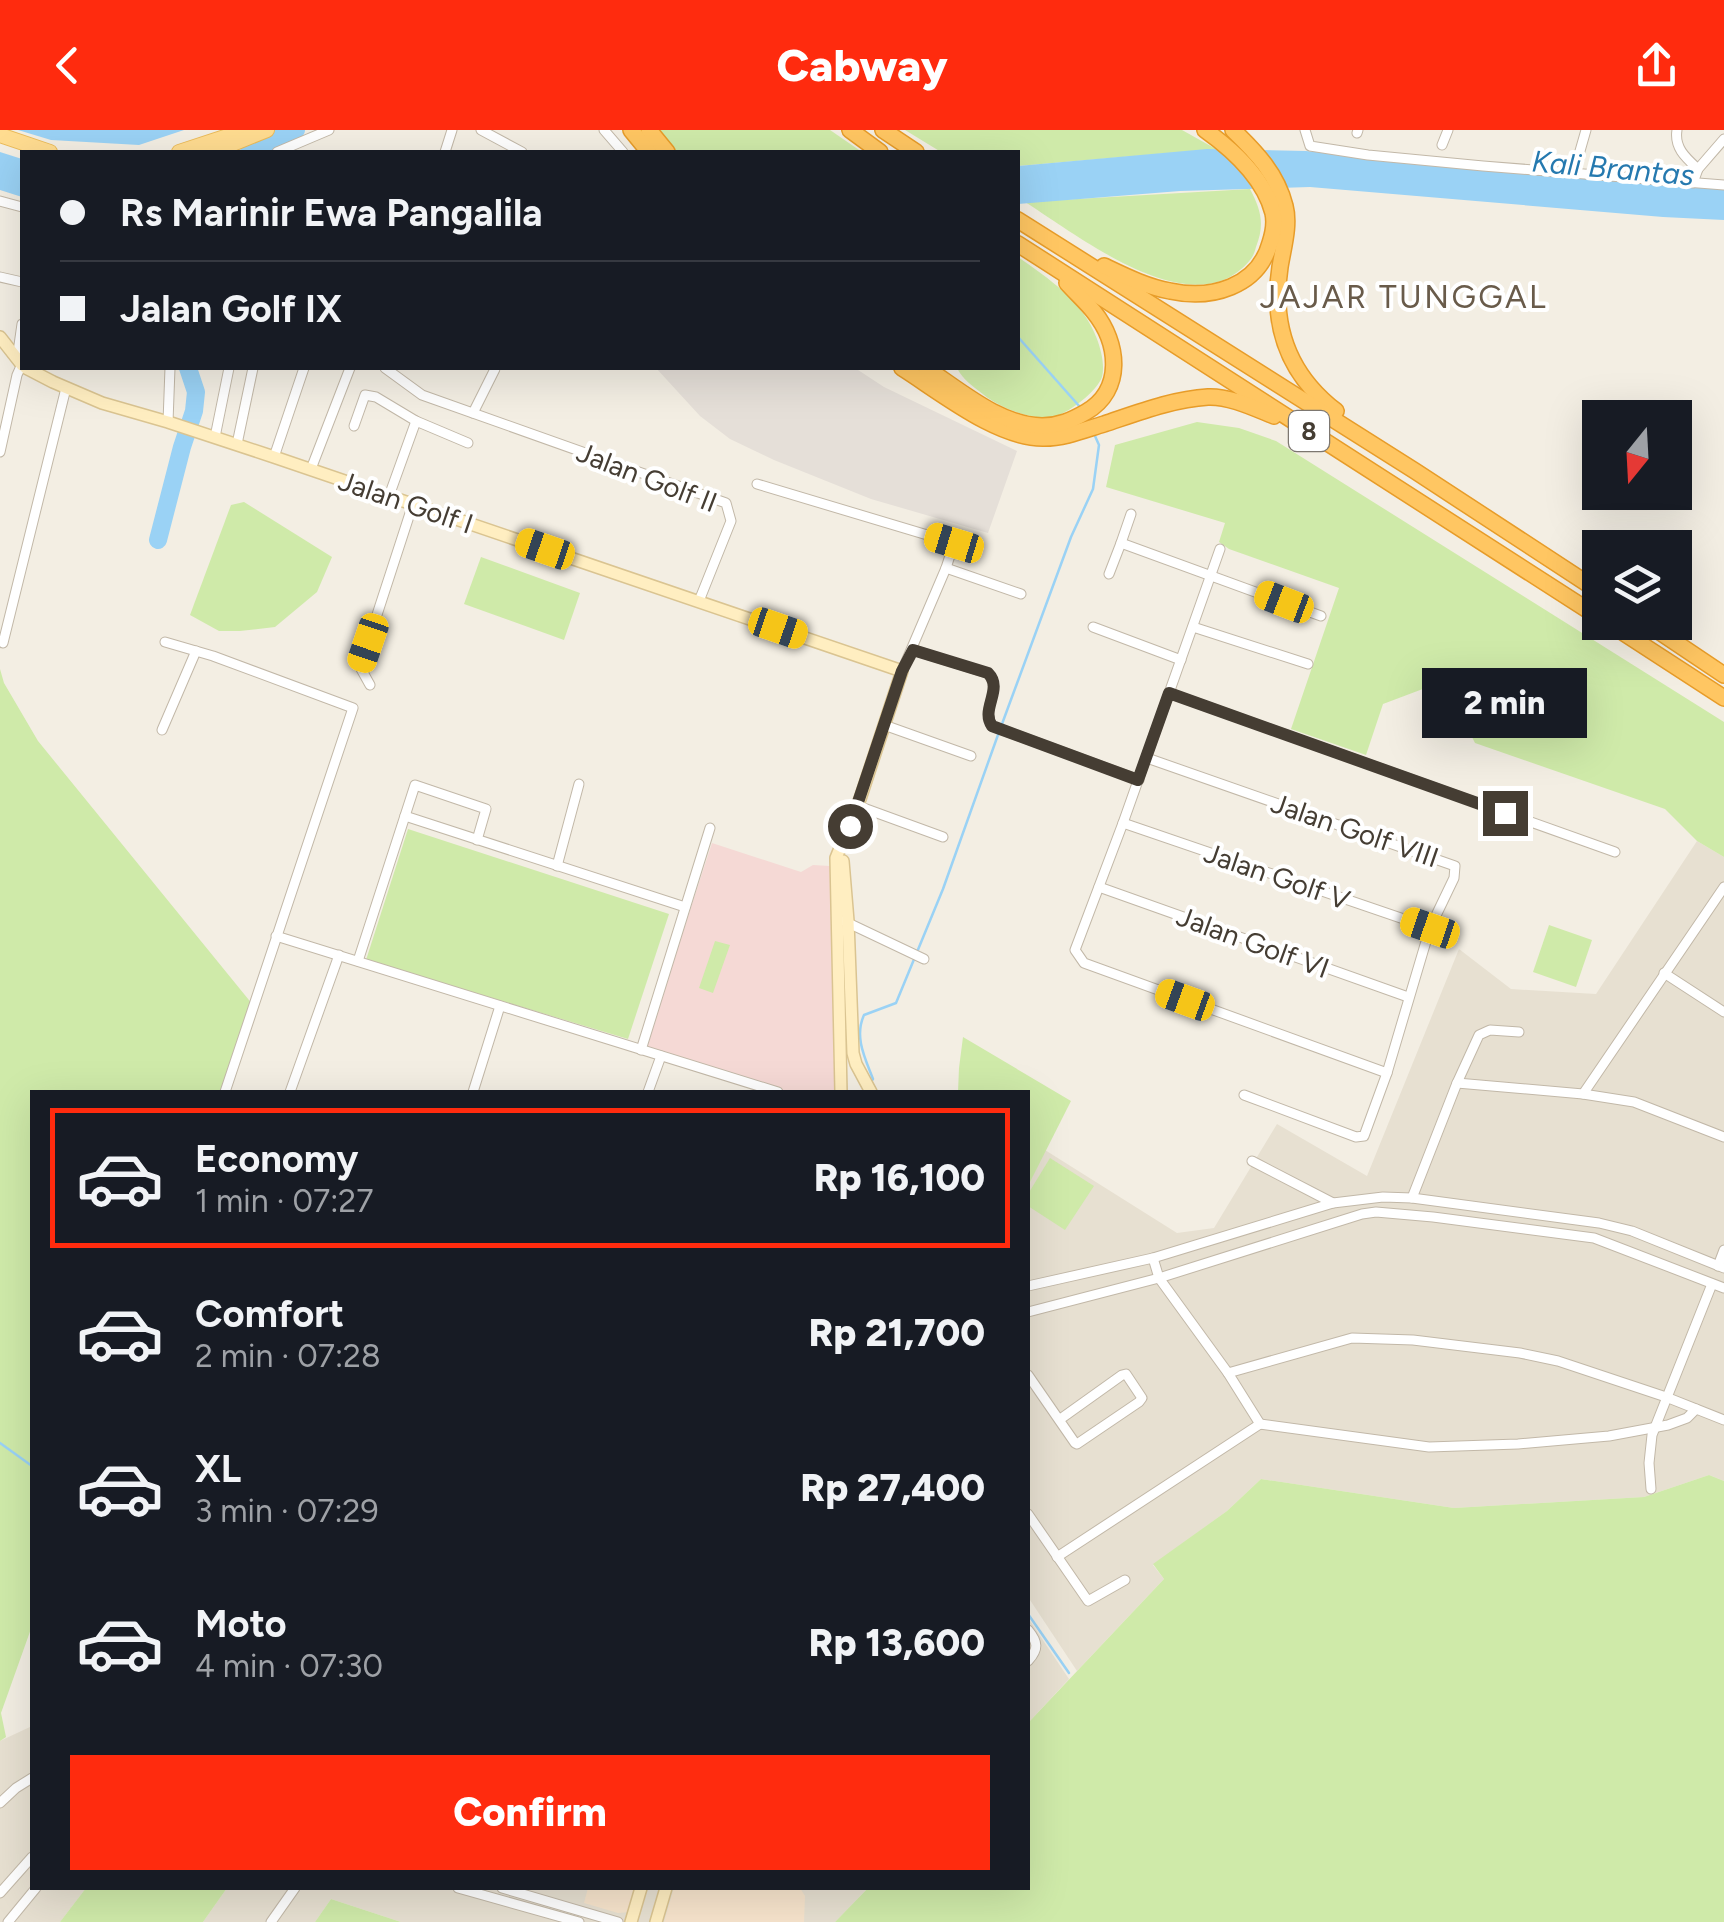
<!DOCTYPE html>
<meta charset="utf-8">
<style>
body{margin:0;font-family:Figtree,sans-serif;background:#242831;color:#f1f3f6;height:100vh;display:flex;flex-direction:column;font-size:38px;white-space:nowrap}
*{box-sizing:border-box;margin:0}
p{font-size:32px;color:#9ea1a6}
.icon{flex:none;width:55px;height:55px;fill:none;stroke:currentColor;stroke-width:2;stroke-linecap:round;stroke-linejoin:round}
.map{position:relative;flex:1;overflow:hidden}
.details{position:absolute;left:30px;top:960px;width:1000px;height:800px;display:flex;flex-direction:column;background:#171b24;border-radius:0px;box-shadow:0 10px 40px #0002}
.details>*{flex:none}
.banner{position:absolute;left:20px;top:20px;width:1000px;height:220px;border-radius:0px;box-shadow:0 10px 40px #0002;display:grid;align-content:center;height:220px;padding:0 40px;background:#171b24}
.needle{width:65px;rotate:198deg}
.tools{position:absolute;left:1582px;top:270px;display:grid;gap:20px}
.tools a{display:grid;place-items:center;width:110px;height:110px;border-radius:0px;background:#171b24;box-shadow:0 10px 40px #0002;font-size:50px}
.end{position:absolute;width:45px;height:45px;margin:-22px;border:12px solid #453d33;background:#fff;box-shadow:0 0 0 5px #fff}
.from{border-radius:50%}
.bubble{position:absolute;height:70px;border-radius:0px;background:#171b24;box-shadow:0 10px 40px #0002;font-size:32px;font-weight:800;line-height:70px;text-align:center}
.car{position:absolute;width:30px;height:60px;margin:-30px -15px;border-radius:12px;box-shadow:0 0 8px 2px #0007;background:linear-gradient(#f5c518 24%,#345 0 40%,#f5c518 0 76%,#345 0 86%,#f5c518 0)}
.banner b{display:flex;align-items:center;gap:35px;height:95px;font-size:38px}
.banner b+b{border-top:2px solid #363941}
.banner i{width:25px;height:25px;background:#f1f3f6}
ul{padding:18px 0 0;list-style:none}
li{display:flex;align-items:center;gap:30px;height:140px;margin:0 20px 15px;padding:0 20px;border:5px solid transparent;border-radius:0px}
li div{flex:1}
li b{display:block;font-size:38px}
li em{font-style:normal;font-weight:800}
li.current{border-color:#ff2b0e}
li>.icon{width:90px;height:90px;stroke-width:1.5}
.primary-button{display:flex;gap:20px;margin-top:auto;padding:20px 40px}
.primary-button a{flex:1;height:115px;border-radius:0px;background:#ff2b0e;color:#fff;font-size:40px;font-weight:800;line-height:115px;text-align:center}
header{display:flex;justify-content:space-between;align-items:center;height:130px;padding:0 40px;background:#ff2b0e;color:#fff;font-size:45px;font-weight:800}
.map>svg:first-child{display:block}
</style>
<header><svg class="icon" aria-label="back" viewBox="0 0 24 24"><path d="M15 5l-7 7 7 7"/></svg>Cabway<svg class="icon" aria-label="share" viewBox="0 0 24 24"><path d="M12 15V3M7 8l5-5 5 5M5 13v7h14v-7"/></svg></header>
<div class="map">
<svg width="1724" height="1792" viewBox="0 0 1724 1792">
<rect width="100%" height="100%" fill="#f3eee3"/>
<!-- residential -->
<g fill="#e7e0d1">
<polygon points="1697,711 1724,727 1724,1351 1709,1345 1644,1367 1454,1378 1261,1349 1227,1381 1153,1435 1164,1449 1077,1541 1028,1467 1028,1056 1045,1020 1177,1103 1214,1098 1277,994 1367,1046 1459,819 1511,859 1596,864"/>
<polygon points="1028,1488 1069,1549 1028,1593"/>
<polygon points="32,1596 32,1758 86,1758 60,1792 0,1792 0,1611"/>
<polygon points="227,1758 868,1758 835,1792 401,1792 331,1769 315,1792 203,1792"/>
</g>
<!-- commercial -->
<g fill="#f7e4cc">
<polygon points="588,1758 637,1758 629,1782 618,1783 584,1773"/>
<polygon points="674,1758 800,1758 805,1766 804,1792 664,1792"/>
</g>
<!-- industrial -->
<polygon fill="#e5dfd8" points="656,238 855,238 884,257 1017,321 988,403 871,369 774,330 730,309 700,286"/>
<!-- medical -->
<polygon fill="#f5d9d5" points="712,713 801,742 813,735 830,736 835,962 776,962 643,924"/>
<!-- green -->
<g fill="#cfeaa9">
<polygon points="658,0 830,0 862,22 677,22"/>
<polygon points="905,0 1182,0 1216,19 1018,36 1018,22 941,22"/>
<path d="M 1250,59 C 1261,80 1265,94 1256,117 C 1255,121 1253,127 1250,130 C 1194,199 1078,105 1025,72 Z"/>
<path d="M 1018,127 C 1048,148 1084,172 1097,209 C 1101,220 1105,235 1102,247 C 1097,261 1070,282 1056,286 C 1035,292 1000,278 984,265 C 973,256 963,250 957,238 L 1018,238 Z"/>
<polygon points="1197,292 1239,298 1276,311 1724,592 1724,727 1697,711 1665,679 1475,613 1444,551 1383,574 1366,625 1291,599 1339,458 1229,419 1219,412 1225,393 1106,357 1115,315"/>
<polygon points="244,372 332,427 317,462 275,497 240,501 219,501 190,485 231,375"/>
<polygon points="481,427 580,463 564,510 464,474"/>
<polygon points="0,539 4,553 38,611 253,875 225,962 32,962 32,1496 1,1583 6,1607 0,1611"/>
<polygon points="408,699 669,784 628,909 366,830"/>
<polygon points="1549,795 1592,810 1576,857 1533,842"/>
<polygon points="715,811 730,815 713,863 699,858"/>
<polygon points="963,907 1071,971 1028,1056 1028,962 958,962 959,938"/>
<polygon points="1050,1028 1094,1056 1065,1100 1028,1076 1028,1064"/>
<polygon points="1709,1345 1724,1351 1724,1792 835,1792 868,1758 1028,1758 1028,1593 1164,1449 1153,1434 1227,1381 1261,1349 1454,1378 1644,1367"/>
<polygon points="86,1758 227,1758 203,1792 60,1792"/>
<polygon points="331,1769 401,1792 315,1792"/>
</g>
<!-- water -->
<g fill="#9ad2f5">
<polygon points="18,0 184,0 139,15 51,10"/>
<polygon points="1207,19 1306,21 1486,40 1724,57 1724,90 1663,87 1310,57 1180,61 1018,74 1018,36"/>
<polygon points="0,22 22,29 22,67 0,60"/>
</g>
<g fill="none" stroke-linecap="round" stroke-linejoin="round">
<!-- stream -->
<g stroke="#9ad2f5" stroke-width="2.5">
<polyline points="1018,207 1080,277"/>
<polyline points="1002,594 1071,407 1093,359 1099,315 1095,306"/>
<path d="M 870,953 L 873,949 C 865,928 854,907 864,885 L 896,873 L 943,759 L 999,602"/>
<polyline points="0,1313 32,1336"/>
<polyline points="1028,1484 1069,1543"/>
</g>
<!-- river -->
<g stroke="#9ad2f5" stroke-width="18">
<polyline points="249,22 296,0"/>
<polyline points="158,410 182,317 194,281 196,262 188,238"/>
</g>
<!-- street casing -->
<g stroke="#c2b8a8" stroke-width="11">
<g id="street">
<polyline points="481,0 522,22"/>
<polyline points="604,0 623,22"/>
<polyline points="1305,0 1310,16 1368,25 1483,36 1724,55"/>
<path d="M 1677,0 C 1674,18 1686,28 1698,39"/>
<polyline points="1357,3 1358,0"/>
<polyline points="1442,15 1448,0"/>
<polyline points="277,22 329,0"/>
<polyline points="445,22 452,0"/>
<polyline points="1574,42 1586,0"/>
<polyline points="1693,53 1698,39 1724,9"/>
<polyline points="0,71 22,77"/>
<polyline points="0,147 22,152"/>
<polyline points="17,229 22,194"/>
<polyline points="385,238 422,265 726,373 731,391 699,471"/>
<polyline points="473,283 495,239"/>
<polyline points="168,292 170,238"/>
<polyline points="354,296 365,265 376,267 416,291"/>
<polyline points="215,307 229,238"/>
<polyline points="237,314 253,238"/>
<polyline points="0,322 17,245 22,234"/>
<polyline points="274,327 304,238"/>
<polyline points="311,339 350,238"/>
<polyline points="757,354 954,413 946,438 902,541"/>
<polyline points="389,366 416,291 468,313"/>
<polyline points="1121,413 1131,384"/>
<polyline points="1220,419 1123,693 1075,820 1084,833 1387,943"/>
<polyline points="946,438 1021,464"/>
<polyline points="1109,444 1121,413 1321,486"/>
<polyline points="1093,497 1181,530"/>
<polyline points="1193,497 1308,534"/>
<polyline points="165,512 213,526 353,578 225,962"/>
<polyline points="3,513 66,258"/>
<path d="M 913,520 L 987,543 C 1004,559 980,579 992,596 L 1139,650"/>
<polyline points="370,555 360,537 413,374"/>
<polyline points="1169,563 1615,722"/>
<polyline points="884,595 971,626"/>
<polyline points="162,600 196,521"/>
<polyline points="1147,628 1455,736 1454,748 1430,798 1387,943 1364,1006 1356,1007 1244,965"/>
<polyline points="858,676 943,707"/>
<polyline points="405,686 685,777"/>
<polyline points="1123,693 1430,798"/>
<polyline points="557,736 579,654"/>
<polyline points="1099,757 1408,867"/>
<polyline points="844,791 924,829"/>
<polyline points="276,806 778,962"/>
<polyline points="358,831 415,655 486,679 477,710"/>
<polyline points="1664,843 1724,882"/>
<polyline points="641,920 710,698"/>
<polyline points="1457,953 1583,964 1634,972 1724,1007"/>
<polyline points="290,962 339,825"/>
<polyline points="473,962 500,876"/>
<polyline points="648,962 661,926"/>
<polyline points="1583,964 1724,757"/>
<polyline points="1252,1031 1333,1073"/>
<polyline points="1412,1068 1457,953 1479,905 1490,900 1519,902"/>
<polyline points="1153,1128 1159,1148 1228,1243 1260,1294"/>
<polyline points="1718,1136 1724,1120"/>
<polyline points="1028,1156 1153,1128 1333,1073 1383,1067 1412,1068 1599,1093 1632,1101 1724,1138"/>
<polyline points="1028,1182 1159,1148 1362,1084 1376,1082 1433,1087 1594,1108 1724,1158"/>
<polyline points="1228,1243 1352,1208 1413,1210 1520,1223 1558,1231 1666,1267 1724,1290"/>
<polyline points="1028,1245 1075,1313 1077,1314 1139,1272 1142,1268 1126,1244 1122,1245 1059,1290"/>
<polyline points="1260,1294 1429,1317 1518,1314 1609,1306 1668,1295 1687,1288 1696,1279"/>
<polyline points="1651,1359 1649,1333 1652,1305 1712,1154"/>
<polyline points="1028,1384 1088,1471 1125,1450"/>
<polyline points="1057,1427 1260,1294"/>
<path d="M 1028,1500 C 1038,1512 1039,1519 1028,1531"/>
<polyline points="0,1673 16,1658 32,1648"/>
<polyline points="458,1758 579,1792"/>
<polyline points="502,1758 618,1792"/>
<polyline points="0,1763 32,1727"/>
<polyline points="8,1792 36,1758"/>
<polyline points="271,1792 295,1758"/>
</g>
</g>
<!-- secondary casing -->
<g stroke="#dac491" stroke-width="14">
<g id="secondary">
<polyline points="0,207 22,235"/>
<polyline points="26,238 53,252 102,273 168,292 274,327 902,541 860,669 836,728 841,962"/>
<polyline points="843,731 848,791 853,923 856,934 871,962"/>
<polyline points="631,1792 641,1758"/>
<polyline points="656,1792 666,1758"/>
</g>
</g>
<!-- primary casing -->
<g stroke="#ebbb59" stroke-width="16">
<g id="primary">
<polyline points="0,5 50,22"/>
<polyline points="179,22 246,0"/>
<polyline points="213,22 267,0"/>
</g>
</g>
<!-- highway casing -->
<g stroke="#e79c29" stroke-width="18">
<g id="highway">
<polyline points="631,0 649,22"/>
<polyline points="649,0 667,22"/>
<polyline points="850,0 880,22"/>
<polyline points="883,0 916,22"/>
<path d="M 1233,0 C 1256,22 1277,44 1285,76 C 1290,95 1283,118 1280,137 C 1271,196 1289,245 1336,281"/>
<polyline points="1018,90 1415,341 1600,462"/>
<polyline points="1018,114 1600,488"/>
<path d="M 1104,136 C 1125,146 1147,157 1170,161 C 1211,170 1258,157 1270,113 C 1273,104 1275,92 1273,83 C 1264,48 1233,20 1205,0"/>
<path d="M 902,238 C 940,262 998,309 1044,308 C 1065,308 1084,300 1104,294 C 1137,283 1173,269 1208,267 C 1229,266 1254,278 1274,286"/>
<path d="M 926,238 C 960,260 999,295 1042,296 C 1059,296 1072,290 1086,282 C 1124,260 1119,213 1094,182 C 1086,172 1076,163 1067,153"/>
<polyline points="1607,492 1724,568"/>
<polyline points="1645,492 1724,545"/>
</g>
</g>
<!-- street -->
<use href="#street" stroke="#fff" stroke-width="9"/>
<!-- secondary -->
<use href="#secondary" stroke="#ffeec1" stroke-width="11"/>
<!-- primary -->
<use href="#primary" stroke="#ffdc90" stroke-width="14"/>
<!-- highway -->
<use href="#highway" stroke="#ffc662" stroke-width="15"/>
</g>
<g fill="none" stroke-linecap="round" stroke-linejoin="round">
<!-- route -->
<path stroke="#453d33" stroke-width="12" d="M 850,696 L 902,541 L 913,520 L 988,543 C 1004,559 980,579 992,596 L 1138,650 L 1169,563 L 1505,683"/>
</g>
<g text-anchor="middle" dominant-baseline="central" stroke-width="8" stroke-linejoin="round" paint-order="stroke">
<!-- shield labels -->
<rect fill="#fff" stroke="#7d7770" stroke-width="2.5" x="1289" y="281" width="40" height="40" rx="8"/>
<g font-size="25" font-weight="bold" fill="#453d33">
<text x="1309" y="301">8</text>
</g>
<!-- street labels -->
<g font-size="28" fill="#453d33" stroke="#fff">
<text transform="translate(647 347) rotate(21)">Jalan Golf II</text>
<text transform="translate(406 372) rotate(19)">Jalan Golf I</text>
<text transform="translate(1355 700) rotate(19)">Jalan Golf VIII</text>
<text transform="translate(1277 746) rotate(19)">Jalan Golf V</text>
<text transform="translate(1253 812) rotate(20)">Jalan Golf VI</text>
</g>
<!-- water labels -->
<g font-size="30" font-style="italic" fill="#2579af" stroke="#fff">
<text transform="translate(1613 38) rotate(5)">Kali Brantas</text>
</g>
<!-- quarter labels -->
<g font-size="32" letter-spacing="2.5" fill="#695b4a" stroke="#fff">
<text x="1404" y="167">JAJAR TUNGGAL</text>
</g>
</g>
</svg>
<div class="tools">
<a><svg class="needle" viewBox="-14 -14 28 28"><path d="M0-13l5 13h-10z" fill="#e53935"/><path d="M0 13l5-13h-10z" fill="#9ea1a6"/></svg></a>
<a><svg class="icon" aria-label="layers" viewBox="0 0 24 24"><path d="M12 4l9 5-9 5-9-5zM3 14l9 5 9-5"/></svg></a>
</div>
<i class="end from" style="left:850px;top:696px"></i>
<i class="end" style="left:1505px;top:683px"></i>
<div class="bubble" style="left:1422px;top:538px;width:165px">2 min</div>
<i class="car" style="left:954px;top:413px;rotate:287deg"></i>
<i class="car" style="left:545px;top:419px;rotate:289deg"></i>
<i class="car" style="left:1284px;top:472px;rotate:291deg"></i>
<i class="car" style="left:778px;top:498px;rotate:109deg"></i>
<i class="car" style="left:368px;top:513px;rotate:199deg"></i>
<i class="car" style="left:1430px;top:798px;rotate:289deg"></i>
<i class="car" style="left:1185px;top:870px;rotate:290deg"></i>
<div class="banner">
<b><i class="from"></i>Rs Marinir Ewa Pangalila</b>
<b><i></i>Jalan Golf IX</b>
</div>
<section class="details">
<ul>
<li class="current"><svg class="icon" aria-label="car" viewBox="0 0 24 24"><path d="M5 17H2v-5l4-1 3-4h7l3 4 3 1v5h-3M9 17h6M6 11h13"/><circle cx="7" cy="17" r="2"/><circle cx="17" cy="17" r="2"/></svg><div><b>Economy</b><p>1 min · 07:27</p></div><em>Rp 16,100</em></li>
<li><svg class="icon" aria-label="car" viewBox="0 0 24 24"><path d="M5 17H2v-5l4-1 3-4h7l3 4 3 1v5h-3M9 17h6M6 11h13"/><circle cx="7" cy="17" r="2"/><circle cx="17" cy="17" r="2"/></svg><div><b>Comfort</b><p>2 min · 07:28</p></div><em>Rp 21,700</em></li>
<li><svg class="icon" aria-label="car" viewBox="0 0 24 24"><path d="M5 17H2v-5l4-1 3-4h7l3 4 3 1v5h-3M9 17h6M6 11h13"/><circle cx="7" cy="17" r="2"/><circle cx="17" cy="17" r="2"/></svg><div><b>XL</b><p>3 min · 07:29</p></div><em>Rp 27,400</em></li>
<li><svg class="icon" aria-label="car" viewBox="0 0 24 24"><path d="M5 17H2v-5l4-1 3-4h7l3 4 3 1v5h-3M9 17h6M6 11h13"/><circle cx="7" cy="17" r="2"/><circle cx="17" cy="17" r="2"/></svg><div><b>Moto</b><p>4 min · 07:30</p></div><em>Rp 13,600</em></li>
</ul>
<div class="primary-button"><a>Confirm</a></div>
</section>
</div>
